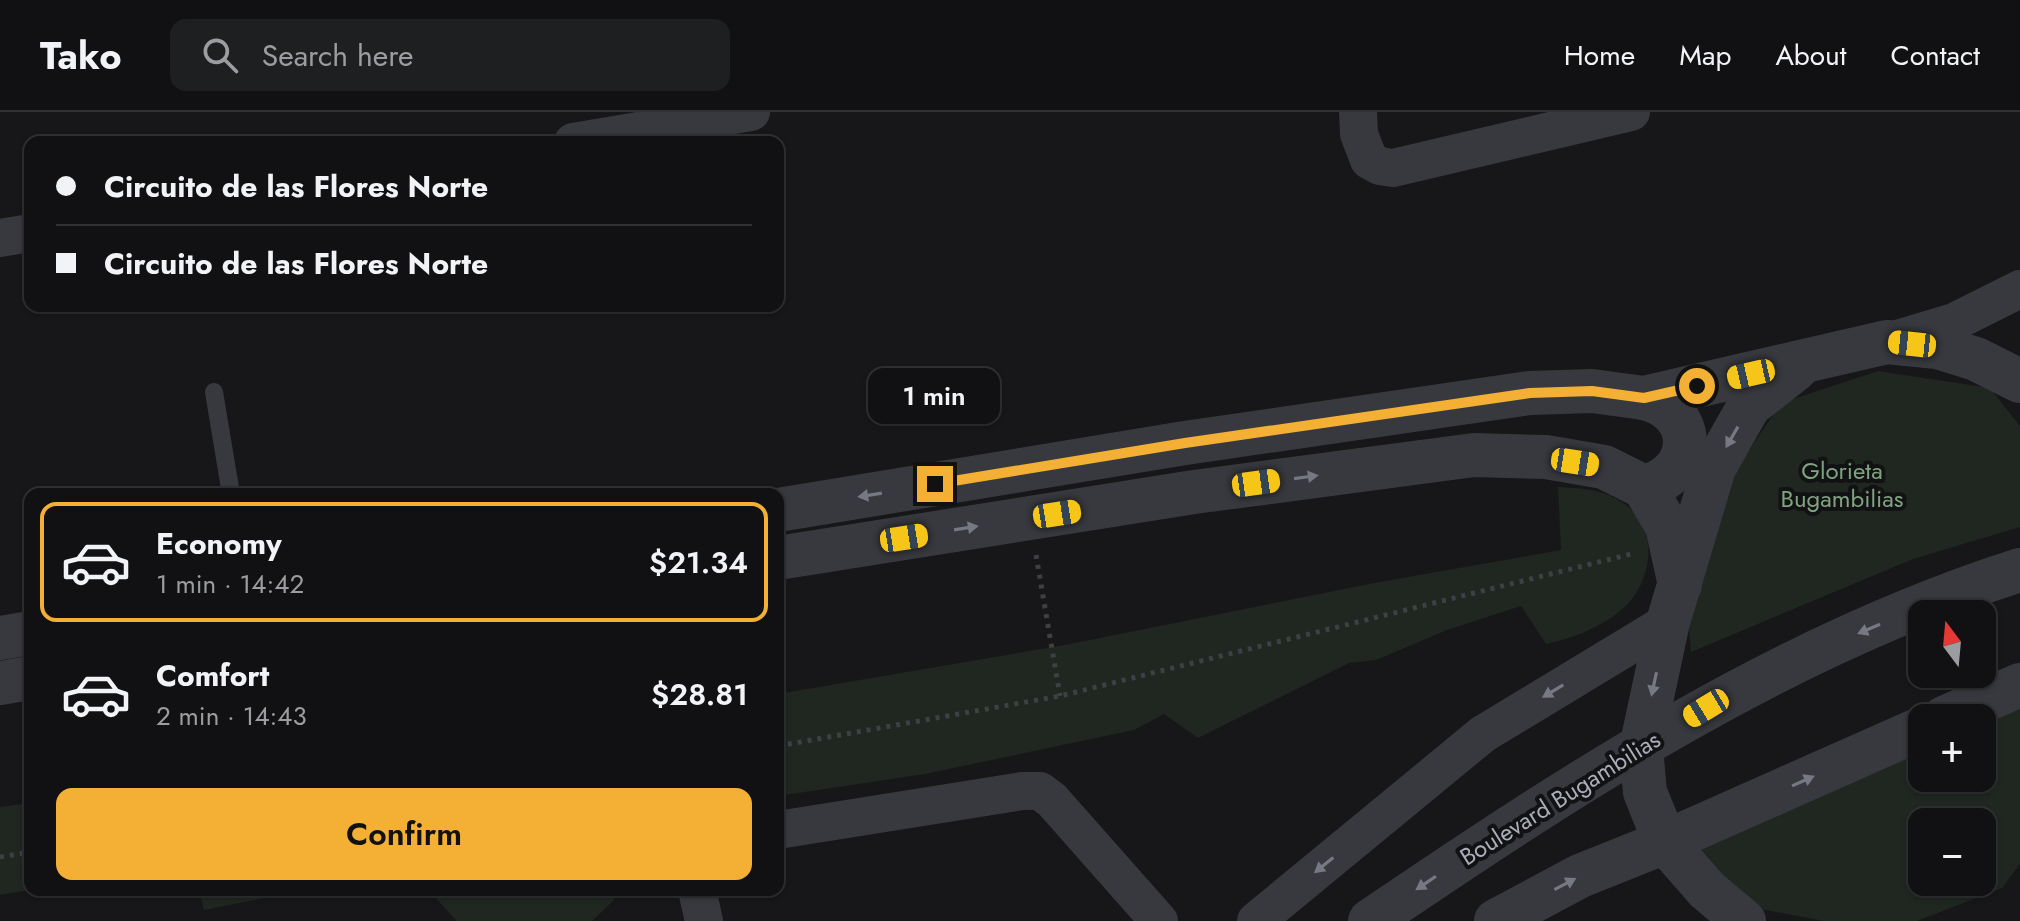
<!DOCTYPE html>
<meta charset="utf-8">
<style>
body{margin:0;font-family:Jost,sans-serif;background:#1e1f21;color:#f1f3f6;height:100vh;display:flex;flex-direction:column;font-size:30px;white-space:nowrap}
*{box-sizing:border-box;margin:0}
p{font-size:26px;color:#9c9da0}
.icon{flex:none;width:44px;height:44px;fill:none;stroke:currentColor;stroke-width:2;stroke-linecap:round;stroke-linejoin:round}
.map{position:relative;flex:1;overflow:hidden}
.details{position:absolute;left:24px;top:376px;width:760px;height:408px;display:flex;flex-direction:column;background:#111113;border-radius:16px;box-shadow:0 2px 6px #0004,0 0 0 2px #303133}
.details>*{flex:none}
.guide{position:absolute;left:24px;top:24px;width:760px;height:176px;border-radius:16px;box-shadow:0 2px 6px #0004,0 0 0 2px #303133;display:grid;align-content:center;height:176px;padding:0 32px;background:#111113}
.needle{width:52px;rotate:344deg}
.buttons{position:absolute;left:1908px;top:488px;display:grid;gap:16px}
.buttons a{display:grid;place-items:center;width:88px;height:88px;border-radius:16px;background:#111113;box-shadow:0 2px 6px #0004,0 0 0 2px #303133;font-size:40px}
.end{position:absolute;width:36px;height:36px;margin:-18px;border:10px solid #f3b034;background:#111;box-shadow:0 0 0 4px #111}
.from{border-radius:50%}
.bubble{position:absolute;height:56px;border-radius:16px;background:#111113;box-shadow:0 2px 6px #0004,0 0 0 2px #303133;font-size:26px;font-weight:600;line-height:56px;text-align:center}
.car{position:absolute;width:24px;height:48px;margin:-24px -12px;border-radius:10px;box-shadow:0 0 6px 2px #0007;background:linear-gradient(#f5c518 24%,#345 0 40%,#f5c518 0 76%,#345 0 86%,#f5c518 0)}
.guide b{display:flex;align-items:center;gap:28px;height:76px;font-size:30px}
.guide b+b{border-top:2px solid #303133}
.guide i{width:20px;height:20px;background:#f1f3f6}
ul{padding:14px 0 0;list-style:none}
li{display:flex;align-items:center;gap:24px;height:120px;margin:0 16px 12px;padding:0 16px;border:4px solid transparent;border-radius:16px}
li div{flex:1}
li b{display:block;font-size:30px}
li em{font-style:normal;font-weight:600}
li.selected{border-color:#f3b034}
li>.icon{width:72px;height:72px;stroke-width:1.5}
.action{display:flex;gap:16px;margin-top:auto;padding:16px 32px}
.action a{flex:1;height:92px;border-radius:16px;background:#f3b034;color:#111;font-size:32px;font-weight:600;line-height:92px;text-align:center}
header{display:flex;align-items:center;gap:48px;box-sizing:border-box;height:112px;padding:0 40px;background:#111113;border-bottom:2px solid #303133}
header strong{font-size:38px}
nav{display:flex;gap:44px;margin-inline-start:auto;font-size:28px}
.search{width:560px;height:72px;background:#1e1f21;display:flex;align-items:center;gap:20px;box-sizing:border-box;padding:0 28px;border-radius:16px;color:#9c9da0;font-size:30px}
.map>svg:first-child{display:block}
</style>
<header>
<strong>Tako</strong>
<div class="search"><svg class="icon" aria-label="search" viewBox="0 0 24 24"><circle cx="10" cy="10" r="6"/><path d="M15 15l6 6"/></svg>Search here</div>
<nav><a>Home</a><a>Map</a><a>About</a><a>Contact</a></nav>
</header>
<div class="map">
<svg width="2020" height="809" viewBox="0 0 2020 809">
<rect width="100%" height="100%" fill="#171719"/>
<!-- green -->
<g fill="#1f2720" fill-rule="evenodd">
<polygon points="1878,259 1990,276 2020,314 2020,415 1913,447 1691,540 1688,504 1733,362 1781,291"/>
<path d="M 1558,375 C 1578,376 1600,377 1617,387 C 1662,411 1655,472 1619,500 C 1599,516 1570,527 1546,532 L 1521,494 L 1447,518 L 1376,548 L 1349,551 L 1198,626 L 1164,602 L 1134,618 L 925,662 L 778,684 L 778,582 L 1070,532 L 1374,471 L 1561,438 Z"/>
<path d="M 2020,590 L 2020,752 L 2002,776 L 1917,809 L 1824,809 L 1750,795 L 1689,735 L 1922,633 L 1922,666 L 1982,666 L 1982,606 ZM 1922,710 L 1982,710 L 1982,770 L 1922,770 Z"/>
<polygon points="30,691 30,778 0,783 0,695"/>
<polygon points="199,778 305,778 204,798"/>
<polygon points="428,778 615,778 614,788 592,809 457,809"/>
</g>
<g fill="none" stroke-linecap="round" stroke-linejoin="round">
<!-- path -->
<g stroke="#3e4045" stroke-width="5" stroke-dasharray="4 6" stroke-linecap="butt">
<polyline points="1036,443 1060,584"/>
<polyline points="778,634 1060,584 1635,441"/>
<polyline points="0,745 30,740"/>
</g>
<!-- service -->
<polyline stroke="#38393e" stroke-width="18" points="214,280 231,382"/>
<!-- minor -->
<g stroke="#38393e" stroke-width="38">
<polyline points="1358,0 1359,22 1369,48 1380,54 1393,56 1631,0"/>
<polyline points="573,30 751,0"/>
<polyline points="0,126 30,121"/>
<polyline points="1894,228 1954,210 2020,177"/>
<polyline points="778,718 1022,679 1040,679 1052,688 1159,809"/>
<polyline points="697,778 704,809"/>
<polyline points="1256,809 1483,622 1668,510"/>
</g>
<!-- tertiary -->
<g stroke="#38393e" stroke-width="44">
<path d="M 1644,375 C 1698,362 1699,299 1644,286"/>
<polyline points="778,398 1185,331 1530,281 1592,279 1644,286 1887,230 1937,235 1976,247 2020,269"/>
<polyline points="778,446 1194,380 1474,343 1546,345 1604,355 1644,375 1667,414 1680,473"/>
<polyline points="0,526 30,521"/>
<polyline points="0,571 30,566"/>
<polyline points="1944,606 2020,573"/>
<path d="M 1370,809 C 1573,671 1784,533 2020,458"/>
<polyline points="1496,809 1580,764 1665,730 1922,616"/>
<polyline points="1744,809 1707,778 1665,730 1645,680 1641,636 1668,510 1714,356 1749,294 1796,257"/>
</g>
</g>
<!-- one-way arrows -->
<defs><path id="oneway-solid" d="M-6-.8H1V-3.2L6.5 0L1 3.2V.8H-6Z" transform="scale(2)"/></defs>
<g fill="#767982">
<use href="#oneway-solid" transform="translate(1732 325) rotate(120)"/>
<use href="#oneway-solid" transform="translate(1306 365) rotate(-8)"/>
<use href="#oneway-solid" transform="translate(870 383) rotate(171)"/>
<use href="#oneway-solid" transform="translate(966 416) rotate(-9)"/>
<use href="#oneway-solid" transform="translate(1869 517) rotate(157)"/>
<use href="#oneway-solid" transform="translate(1654 572) rotate(102)"/>
<use href="#oneway-solid" transform="translate(1553 579) rotate(149)"/>
<use href="#oneway-solid" transform="translate(1803 669) rotate(-24)"/>
<use href="#oneway-solid" transform="translate(1324 753) rotate(141)"/>
<use href="#oneway-solid" transform="translate(1426 771) rotate(146)"/>
<use href="#oneway-solid" transform="translate(1565 772) rotate(-28)"/>
</g>
<g fill="none" stroke-linecap="round" stroke-linejoin="round">
<!-- route -->
<polyline stroke="#f3b034" stroke-width="10" points="935,372 1185,331 1530,281 1592,279 1644,286 1697,274"/>
</g>
<g text-anchor="middle" dominant-baseline="central" stroke-width="8" stroke-linejoin="round" paint-order="stroke">
<!-- park labels -->
<g font-size="24" fill="#80a481" stroke="#121214">
<text x="1842" y="358">Glorieta<tspan x="1842" dy="28">Bugambilias</tspan></text>
</g>
<!-- street labels -->
<g font-size="24" fill="#a9aeb9" stroke="#121214">
<text transform="translate(1560 686) rotate(-32)">Boulevard Bugambilias</text>
</g>
</g>
</svg>
<div class="buttons">
<a><svg class="needle" viewBox="-14 -14 28 28"><path d="M0-13l5 13h-10z" fill="#e53935"/><path d="M0 13l5-13h-10z" fill="#9c9da0"/></svg></a>
<a>+</a>
<a>−</a>
</div>
<i class="end from" style="left:1697px;top:274px"></i>
<i class="end" style="left:935px;top:372px"></i>
<div class="bubble" style="left:868px;top:256px;width:132px">1 min</div>
<i class="car" style="left:1912px;top:232px;rotate:276deg"></i>
<i class="car" style="left:1751px;top:262px;rotate:257deg"></i>
<i class="car" style="left:1575px;top:350px;rotate:99deg"></i>
<i class="car" style="left:1256px;top:371px;rotate:82deg"></i>
<i class="car" style="left:1057px;top:402px;rotate:81deg"></i>
<i class="car" style="left:904px;top:426px;rotate:81deg"></i>
<i class="car" style="left:1706px;top:596px;rotate:239deg"></i>
<div class="guide">
<b><i class="from"></i>Circuito de las Flores Norte</b>
<b><i></i>Circuito de las Flores Norte</b>
</div>
<section class="details">
<ul>
<li class="selected"><svg class="icon" aria-label="car" viewBox="0 0 24 24"><path d="M5 17H2v-5l4-1 3-4h7l3 4 3 1v5h-3M9 17h6M6 11h13"/><circle cx="7" cy="17" r="2"/><circle cx="17" cy="17" r="2"/></svg><div><b>Economy</b><p>1 min · 14:42</p></div><em>$21.34</em></li>
<li><svg class="icon" aria-label="car" viewBox="0 0 24 24"><path d="M5 17H2v-5l4-1 3-4h7l3 4 3 1v5h-3M9 17h6M6 11h13"/><circle cx="7" cy="17" r="2"/><circle cx="17" cy="17" r="2"/></svg><div><b>Comfort</b><p>2 min · 14:43</p></div><em>$28.81</em></li>
</ul>
<div class="action"><a>Confirm</a></div>
</section>
</div>
